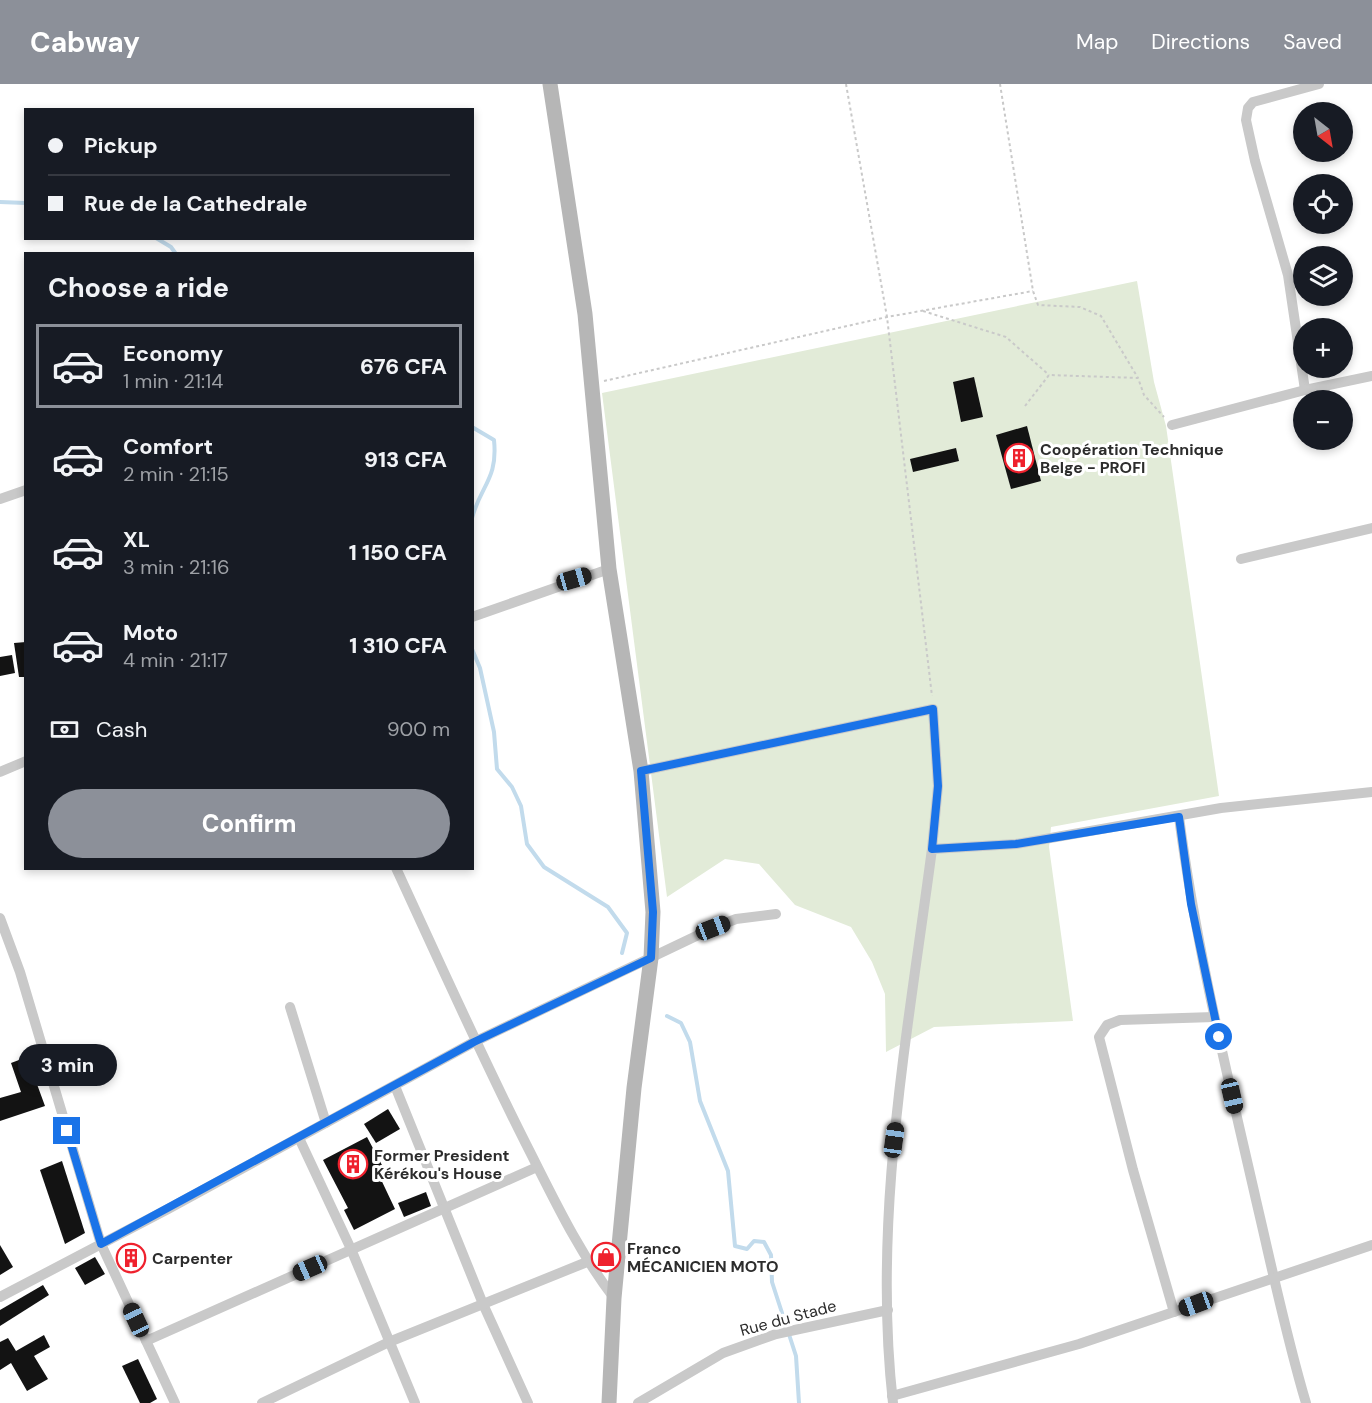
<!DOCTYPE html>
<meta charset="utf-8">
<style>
body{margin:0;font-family:"DM Sans",sans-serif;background:#242831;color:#f1f3f6;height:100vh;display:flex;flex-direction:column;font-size:22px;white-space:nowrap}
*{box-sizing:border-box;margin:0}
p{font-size:20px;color:#9ea1a6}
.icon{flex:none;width:33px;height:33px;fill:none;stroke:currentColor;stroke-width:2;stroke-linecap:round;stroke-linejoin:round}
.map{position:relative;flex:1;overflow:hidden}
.side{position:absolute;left:24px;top:168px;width:450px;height:618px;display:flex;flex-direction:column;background:#171b24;border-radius:0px;box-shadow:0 3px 9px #0003}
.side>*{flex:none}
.guide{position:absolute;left:24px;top:24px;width:450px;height:132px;border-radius:0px;box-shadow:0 3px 9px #0003;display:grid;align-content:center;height:132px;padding:0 24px;background:#171b24}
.needle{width:39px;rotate:149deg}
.fabs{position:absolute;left:1293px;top:18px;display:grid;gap:12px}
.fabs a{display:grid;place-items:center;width:60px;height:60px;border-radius:50%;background:#171b24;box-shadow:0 3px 9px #0003;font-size:30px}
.end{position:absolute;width:27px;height:27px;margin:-14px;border:8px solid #1a73e8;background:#fff;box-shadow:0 0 0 3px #fff}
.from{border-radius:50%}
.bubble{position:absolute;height:42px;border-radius:21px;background:#171b24;box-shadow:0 3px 9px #0003;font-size:20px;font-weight:800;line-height:42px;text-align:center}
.car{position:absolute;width:18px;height:36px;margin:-18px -9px;border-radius:8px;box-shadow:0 0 4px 2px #0007;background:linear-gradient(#222 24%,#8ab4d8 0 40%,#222 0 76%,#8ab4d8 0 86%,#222 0)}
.guide b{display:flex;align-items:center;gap:21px;height:57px;font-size:22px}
.guide b+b{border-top:2px solid #363941}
.guide i{width:15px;height:15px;background:#f1f3f6}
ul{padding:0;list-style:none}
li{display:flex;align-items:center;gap:18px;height:84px;margin:0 12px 9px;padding:0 12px;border:3px solid transparent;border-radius:0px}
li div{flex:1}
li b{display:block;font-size:22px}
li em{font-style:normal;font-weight:800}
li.active{border-color:#8c9099}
li>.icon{width:54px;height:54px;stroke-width:1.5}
h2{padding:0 24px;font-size:27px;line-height:72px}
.pay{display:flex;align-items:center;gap:15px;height:66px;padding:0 24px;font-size:22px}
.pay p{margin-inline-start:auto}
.primary-button{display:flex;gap:12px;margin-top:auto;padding:12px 24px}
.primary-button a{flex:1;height:69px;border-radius:36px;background:#8c9099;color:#fff;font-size:24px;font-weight:800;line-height:69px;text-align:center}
header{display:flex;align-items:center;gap:36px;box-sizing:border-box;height:84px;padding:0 30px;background:#8c9099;color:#fff}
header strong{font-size:28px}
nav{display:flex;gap:33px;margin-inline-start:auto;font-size:21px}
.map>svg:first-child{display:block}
</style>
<header>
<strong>Cabway</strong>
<nav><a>Map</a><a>Directions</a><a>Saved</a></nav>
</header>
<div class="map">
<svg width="1372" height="1319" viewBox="0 0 1372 1319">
<rect width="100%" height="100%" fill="#fff"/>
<!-- green -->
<polygon fill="#e2ebd8" points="1137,197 1154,298 1166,342 1219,712 1051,743 1049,763 1073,937 934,943 886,968 885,910 872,878 851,843 795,821 759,780 725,775 667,813 602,309"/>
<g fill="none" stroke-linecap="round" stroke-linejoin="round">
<!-- stream -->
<g stroke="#c2dbec" stroke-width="4">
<polyline points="0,118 26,119"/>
<polyline points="156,154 171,163 176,170"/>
<path d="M 472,343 L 494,356 C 498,395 481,401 472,434"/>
<polyline points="472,565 480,584 494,648 497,685 512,703 521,722 527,760 544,783 608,823 627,849 622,869"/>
<polyline points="667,932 681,939 690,958 700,1017 728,1087 735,1162 747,1165 754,1157 764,1158 771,1171 772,1198 796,1272 799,1319"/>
</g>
</g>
<!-- building -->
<g fill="#131313">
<polygon points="974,293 983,333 961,338 953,298"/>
<polygon points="1027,342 1041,397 1011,405 996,351"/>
<polygon points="956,364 959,377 913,388 910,375"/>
<polygon points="26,558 26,593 19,593 14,559"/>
<polygon points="12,571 15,589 0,592 0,573"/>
<polygon points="27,973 45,1022 0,1037 0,1014 21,1008 11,979"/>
<polygon points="388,1025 400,1045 376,1059 364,1040"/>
<polygon points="367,1053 383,1083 377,1087 395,1125 354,1146 344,1126 348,1124 323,1076"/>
<polygon points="62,1077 85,1149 65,1160 40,1086"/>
<polygon points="426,1108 431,1122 404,1133 398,1119"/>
<polygon points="0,1161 13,1183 0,1191"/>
<polygon points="95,1173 105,1190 85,1201 75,1184"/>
<polygon points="43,1201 49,1211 0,1242 0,1226"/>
<polygon points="44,1251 50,1263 34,1272 48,1295 27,1307 11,1279 0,1286 0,1258 8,1254 16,1267"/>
<polygon points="138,1275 157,1315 150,1319 140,1319 122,1282"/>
</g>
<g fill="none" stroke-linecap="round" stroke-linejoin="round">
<!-- path -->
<g stroke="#c9c9c9" stroke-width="2" stroke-dasharray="3 3" stroke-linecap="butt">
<polyline points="846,0 887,233 932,612"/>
<polyline points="1000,0 1033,207 1038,221 1080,223 1101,232 1138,294"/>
<polyline points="923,227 1006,253 1049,291"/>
<polyline points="604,297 887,233 1033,207"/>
<polyline points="1025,322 1049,291 1138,294 1144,311 1164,333"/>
</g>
<!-- street -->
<g stroke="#c9c9c9" stroke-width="10">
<polyline points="1305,306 1288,191 1255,77 1246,36 1248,24 1253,18 1319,0"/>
<polyline points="1172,341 1305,306 1372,292"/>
<polyline points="0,415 26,406"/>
<polyline points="1241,475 1372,444"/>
<polyline points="472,533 609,485"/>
<polyline points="641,687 933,625 938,702 932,765"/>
<polyline points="0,688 26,677"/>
<path d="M 1179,733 C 1196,863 1227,989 1256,1116 C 1272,1184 1286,1252 1306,1319"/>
<path d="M 396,784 C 439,877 480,969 526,1060 C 553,1113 578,1167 614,1214"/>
<polyline points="0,834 20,888 101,1160 175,1319"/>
<polyline points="290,923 326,1039"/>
<polyline points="395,1002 483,1220 528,1319"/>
<polyline points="299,1054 351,1165 415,1319"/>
<polyline points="0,1213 168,1125 474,958 713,844 736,835 776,830"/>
<polyline points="1174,1228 1133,1086 1099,953 1107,941 1120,936 1214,933"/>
<polyline points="146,1257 537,1083"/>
<polyline points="892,1312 1079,1260 1372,1161"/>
<polyline points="262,1319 389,1258 587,1178"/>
<polyline points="638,1319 723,1269 776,1250 888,1226"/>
<path d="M 893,1319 C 872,1134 908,948 932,765 L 1016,760 L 1221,724 L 1372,708"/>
</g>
<!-- secondary -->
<polyline stroke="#b6b6b6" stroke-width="15" points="550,0 585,230 609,485 641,687 653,828 651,874 634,1004 614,1214 609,1319"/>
</g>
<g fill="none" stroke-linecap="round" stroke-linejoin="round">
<!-- route -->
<polyline stroke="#1a73e8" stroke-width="8" points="67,1047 101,1160 474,958 651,874 653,828 641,687 933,625 938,702 932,765 1016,760 1179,733 1191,820 1219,953"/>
</g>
<!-- icons -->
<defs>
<g id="building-ring" transform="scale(1.5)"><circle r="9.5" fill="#fff" stroke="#ef212d" stroke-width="1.5"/><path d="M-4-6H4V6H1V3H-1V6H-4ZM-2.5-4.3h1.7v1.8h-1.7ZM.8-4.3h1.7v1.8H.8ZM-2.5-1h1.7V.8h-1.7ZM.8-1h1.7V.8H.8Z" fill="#ef212d"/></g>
<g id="shop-ring" transform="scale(1.5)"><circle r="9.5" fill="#fff" stroke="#ef212d" stroke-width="1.5"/><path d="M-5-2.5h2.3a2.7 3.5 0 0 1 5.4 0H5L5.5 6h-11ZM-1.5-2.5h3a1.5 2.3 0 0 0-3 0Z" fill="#ef212d"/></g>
</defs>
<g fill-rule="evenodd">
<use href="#building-ring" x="1019" y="374"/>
<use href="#building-ring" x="353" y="1080"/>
<use href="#shop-ring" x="606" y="1173"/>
<use href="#building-ring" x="131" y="1174"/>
</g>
<g text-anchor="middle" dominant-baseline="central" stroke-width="6" stroke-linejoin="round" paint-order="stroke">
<!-- poi labels -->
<g font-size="16" font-weight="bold" fill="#2c2c2c" stroke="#fff" text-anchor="start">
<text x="1040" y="365">Coopération Technique<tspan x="1040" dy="18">Belge - PROFI</tspan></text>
<text x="374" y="1071">Former President<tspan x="374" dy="18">Kérékou's House</tspan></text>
<text x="627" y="1164">Franco<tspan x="627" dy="18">MÉCANICIEN MOTO</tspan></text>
<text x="152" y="1174">Carpenter</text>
</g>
<!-- street labels -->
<g font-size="16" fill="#2c2c2c" stroke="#fff">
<text transform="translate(788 1234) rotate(-15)">Rue du Stade</text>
</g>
</g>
</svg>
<div class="fabs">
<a><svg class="needle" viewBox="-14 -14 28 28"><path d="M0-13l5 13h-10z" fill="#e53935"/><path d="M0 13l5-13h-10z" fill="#9ea1a6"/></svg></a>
<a><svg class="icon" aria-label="locate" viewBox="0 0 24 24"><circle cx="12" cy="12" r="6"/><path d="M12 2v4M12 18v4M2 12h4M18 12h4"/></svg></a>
<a><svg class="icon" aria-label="layers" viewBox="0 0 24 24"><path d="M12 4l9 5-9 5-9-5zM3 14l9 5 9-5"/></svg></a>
<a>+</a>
<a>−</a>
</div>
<i class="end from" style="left:1219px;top:953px"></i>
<i class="end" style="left:67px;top:1047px"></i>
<div class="bubble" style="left:18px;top:960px;width:99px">3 min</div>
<i class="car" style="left:574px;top:495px;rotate:74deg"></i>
<i class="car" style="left:713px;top:844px;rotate:69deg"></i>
<i class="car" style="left:1232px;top:1012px;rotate:167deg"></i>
<i class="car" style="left:894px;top:1056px;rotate:8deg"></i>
<i class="car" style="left:310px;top:1184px;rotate:246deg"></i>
<i class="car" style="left:1196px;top:1220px;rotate:250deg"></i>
<i class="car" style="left:136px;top:1236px;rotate:335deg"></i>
<div class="guide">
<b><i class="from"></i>Pickup</b>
<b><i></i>Rue de la Cathedrale</b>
</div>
<section class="side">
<h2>Choose a ride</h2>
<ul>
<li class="active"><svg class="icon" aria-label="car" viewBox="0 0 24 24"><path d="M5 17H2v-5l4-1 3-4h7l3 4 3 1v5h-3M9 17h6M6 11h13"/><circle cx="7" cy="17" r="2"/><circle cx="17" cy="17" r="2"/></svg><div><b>Economy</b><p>1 min · 21:14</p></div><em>676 CFA</em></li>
<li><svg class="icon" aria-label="car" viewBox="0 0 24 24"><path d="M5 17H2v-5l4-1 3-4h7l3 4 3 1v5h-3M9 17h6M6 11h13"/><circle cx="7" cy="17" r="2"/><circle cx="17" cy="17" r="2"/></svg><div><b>Comfort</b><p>2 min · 21:15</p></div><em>913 CFA</em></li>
<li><svg class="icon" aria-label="car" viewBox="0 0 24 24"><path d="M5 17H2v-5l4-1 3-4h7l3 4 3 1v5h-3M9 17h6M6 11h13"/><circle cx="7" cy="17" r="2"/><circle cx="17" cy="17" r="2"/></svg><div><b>XL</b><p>3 min · 21:16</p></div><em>1 150 CFA</em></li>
<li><svg class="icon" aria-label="car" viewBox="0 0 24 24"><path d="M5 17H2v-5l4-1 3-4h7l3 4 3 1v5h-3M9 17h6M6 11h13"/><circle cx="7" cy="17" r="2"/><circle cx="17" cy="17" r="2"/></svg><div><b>Moto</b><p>4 min · 21:17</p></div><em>1 310 CFA</em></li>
</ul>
<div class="pay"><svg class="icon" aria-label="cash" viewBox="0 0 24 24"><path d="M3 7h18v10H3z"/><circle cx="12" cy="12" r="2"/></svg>Cash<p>900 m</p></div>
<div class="primary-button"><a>Confirm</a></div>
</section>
</div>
